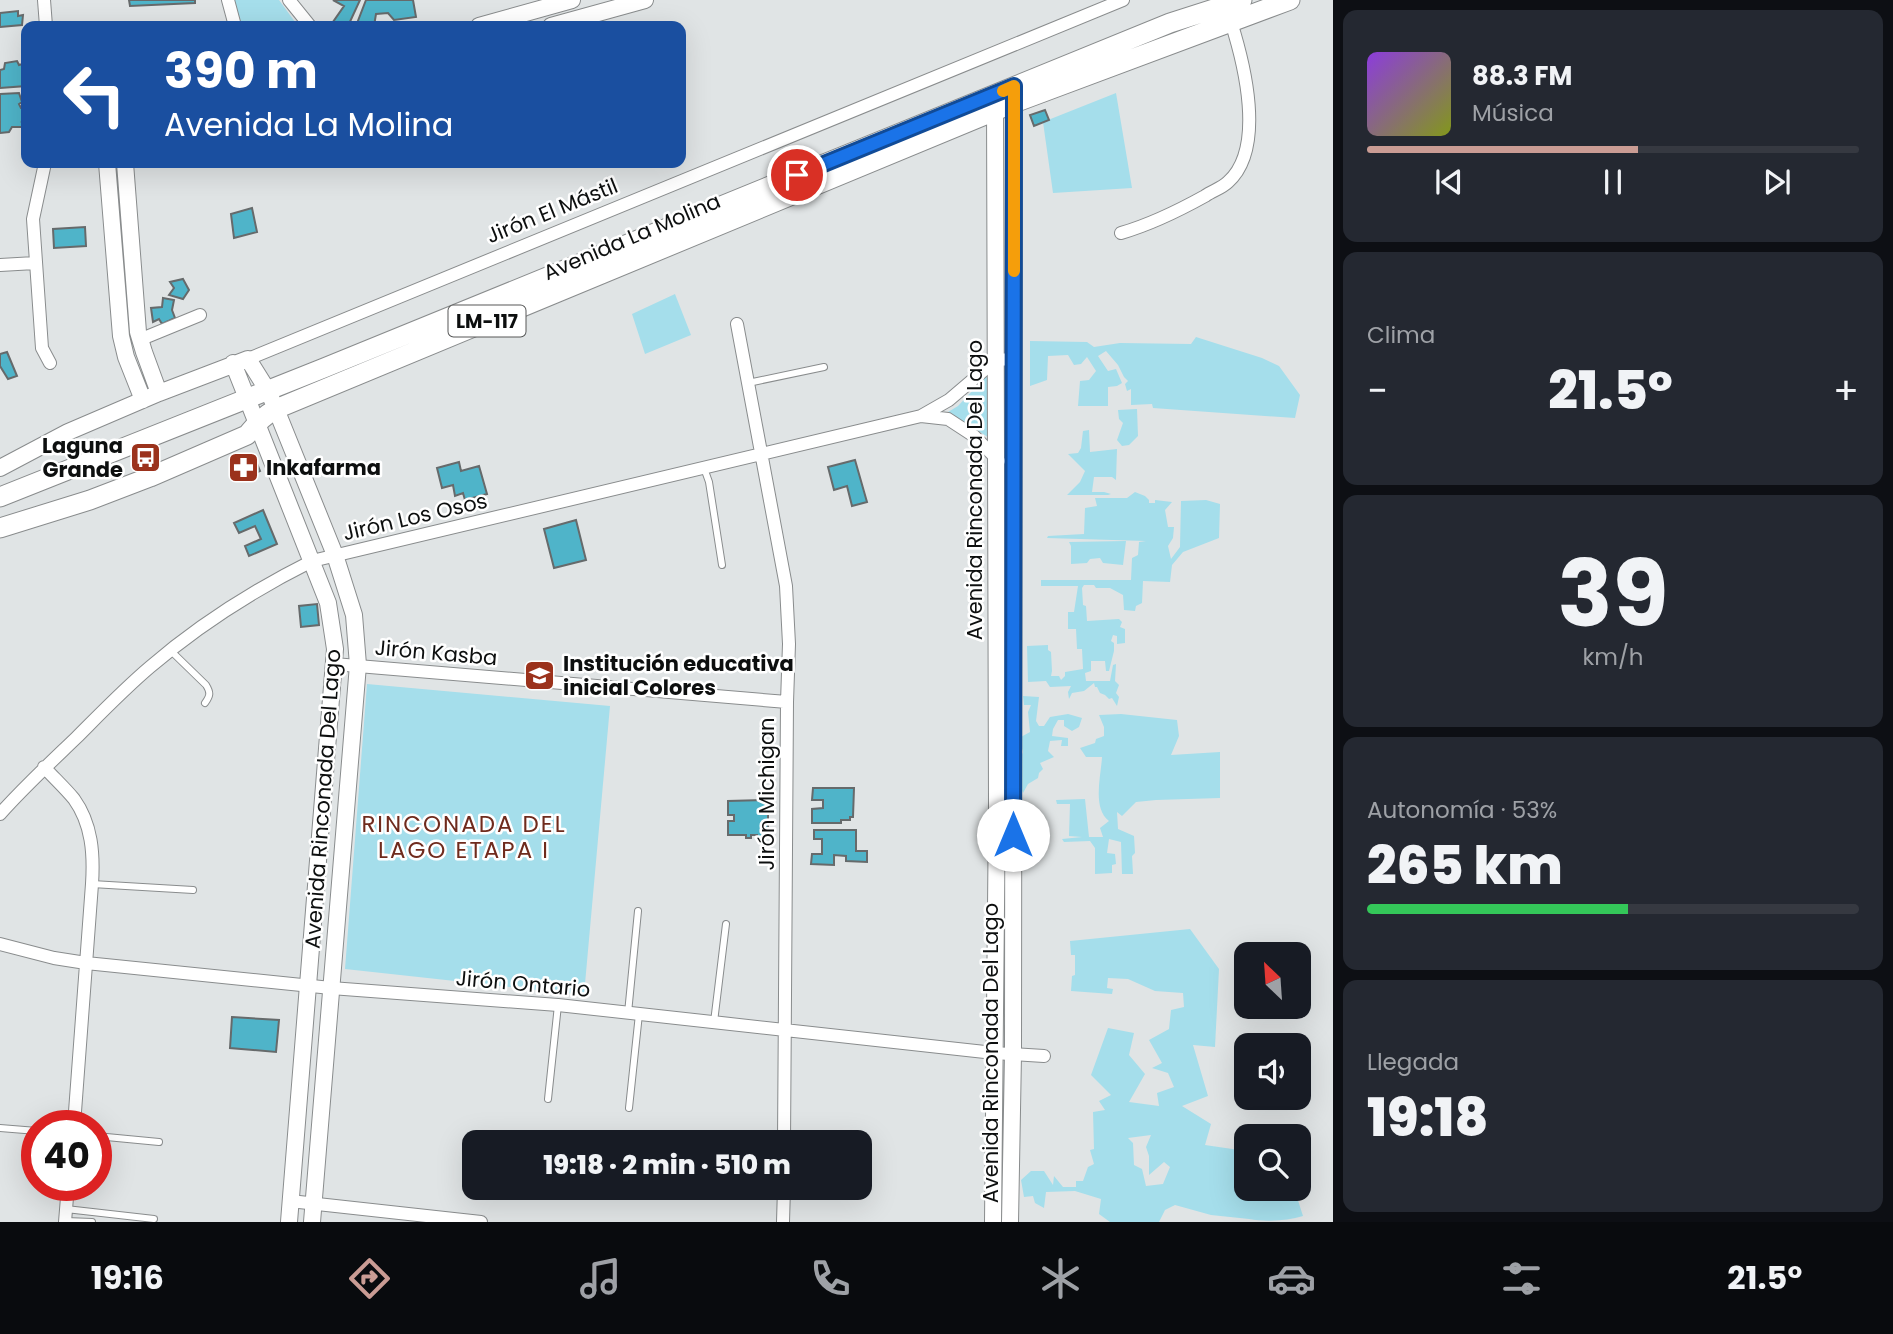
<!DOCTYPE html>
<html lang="es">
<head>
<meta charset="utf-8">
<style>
	:root { --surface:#171b24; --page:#242831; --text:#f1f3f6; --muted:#9ea1a6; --line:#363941; --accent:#ca9c94 }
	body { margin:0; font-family:Poppins,sans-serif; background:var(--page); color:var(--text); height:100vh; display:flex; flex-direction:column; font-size:26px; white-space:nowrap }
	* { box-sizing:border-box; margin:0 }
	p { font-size:23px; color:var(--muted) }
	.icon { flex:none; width:38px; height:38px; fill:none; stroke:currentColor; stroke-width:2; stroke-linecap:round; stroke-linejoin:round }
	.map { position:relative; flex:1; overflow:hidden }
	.panel { display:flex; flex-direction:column; gap:10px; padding:10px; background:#0d0f14; width:560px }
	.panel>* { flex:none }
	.banner { position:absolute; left:21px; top:21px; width:665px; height:147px; border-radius:14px; box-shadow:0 7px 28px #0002; background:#1a4fa0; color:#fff; overflow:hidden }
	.needle { width:46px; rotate:335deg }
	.tools { position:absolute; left:1234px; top:942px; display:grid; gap:14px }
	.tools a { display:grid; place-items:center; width:77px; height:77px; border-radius:14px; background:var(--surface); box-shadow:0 7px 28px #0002; font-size:35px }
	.speed { position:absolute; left:21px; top:1110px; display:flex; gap:14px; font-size:35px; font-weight:700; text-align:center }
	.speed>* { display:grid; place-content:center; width:91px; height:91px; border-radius:50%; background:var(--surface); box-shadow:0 7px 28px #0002; line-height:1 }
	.speed .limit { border:10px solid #d22; background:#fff; color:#111 }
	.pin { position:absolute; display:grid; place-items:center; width:60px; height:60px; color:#fff; margin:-30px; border:4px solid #fff; border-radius:50%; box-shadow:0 2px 7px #0007 }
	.me { position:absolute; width:77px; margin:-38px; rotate:0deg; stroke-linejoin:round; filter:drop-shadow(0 0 5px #0008) }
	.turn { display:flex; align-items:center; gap:24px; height:147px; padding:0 28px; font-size:32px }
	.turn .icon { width:91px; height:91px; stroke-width:2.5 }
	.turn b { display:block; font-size:49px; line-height:60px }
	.big { font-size:52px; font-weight:800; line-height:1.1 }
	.panel .widget { flex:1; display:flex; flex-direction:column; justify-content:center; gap:10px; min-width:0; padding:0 24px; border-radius:14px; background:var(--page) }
	.panel .dial { align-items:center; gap:0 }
	.dial b { font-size:91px; line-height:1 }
	.song { display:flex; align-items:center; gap:21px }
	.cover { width:84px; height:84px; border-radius:10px; background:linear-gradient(135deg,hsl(270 70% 55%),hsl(70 70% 35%)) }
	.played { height:7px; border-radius:4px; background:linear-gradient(90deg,var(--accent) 55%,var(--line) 55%) }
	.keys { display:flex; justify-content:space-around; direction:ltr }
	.heat { display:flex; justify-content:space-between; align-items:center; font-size:38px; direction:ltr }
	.charge { height:10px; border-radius:5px; background:linear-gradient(90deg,#34c759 53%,var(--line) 0) }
	.trip { position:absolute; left:462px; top:1130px; width:410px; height:70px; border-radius:14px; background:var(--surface); box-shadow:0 7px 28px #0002; font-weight:800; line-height:70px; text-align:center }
	.dock { display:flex; height:112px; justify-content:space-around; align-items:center; background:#090b0e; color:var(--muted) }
	.dock .icon { width:49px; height:49px }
	.dock .on { color:var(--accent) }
	.dock b { font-size:32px; color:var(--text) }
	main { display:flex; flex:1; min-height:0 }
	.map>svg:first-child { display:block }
</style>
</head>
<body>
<main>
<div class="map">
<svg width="1333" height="1222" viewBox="0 0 1333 1222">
	<rect width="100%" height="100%" fill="#e0e4e5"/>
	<!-- green -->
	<path fill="#a5deeb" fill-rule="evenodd" d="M234,0H279L298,26H242Z
		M1116,93L1132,188L1053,193L1043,122Z
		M675,294L691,335L645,354L632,314Z
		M1196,337L1262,358L1279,366L1300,395L1295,418L1153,408L1152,404L1131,405V389L1127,391L1125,384L1128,381L1124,377L1118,365L1106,351L1098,356L1108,371L1116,369L1122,383L1117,386L1108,387V406H1078L1080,381L1089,380L1096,371L1087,357L1081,364L1074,365L1068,355L1048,356L1047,380L1030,386V341L1087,342L1094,347L1120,343L1191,344Z
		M991,371V439L948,412L958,406Z
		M1137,409L1138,436L1129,445L1122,446L1117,440L1123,423L1119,419L1118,410Z
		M1089,430L1090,452L1117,449L1116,480L1112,477H1094L1092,492H1104L1111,494L1108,495H1067L1080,482L1085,471L1068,454L1078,453L1081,448L1083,431Z
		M1135,492L1145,496L1149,500V503H1155V500L1172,502L1165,510L1168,527H1174L1173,538L1168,546L1171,559L1180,547L1181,501L1206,500L1220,504L1219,538L1183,552L1172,565L1170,582L1143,581L1142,603L1136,606L1135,611L1124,610L1123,595L1110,588H1096L1094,585H1084L1082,588L1083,605L1086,606L1087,621L1119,619L1122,622L1120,627L1125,629V643L1117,644V636L1113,635L1111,641L1114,643V651L1109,671H1106L1105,661H1091V671L1085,673L1086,681H1110L1113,665L1116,664L1115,681L1119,685L1116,693L1119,697L1117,706L1112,698L1109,699L1105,695L1100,693L1097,687H1095L1094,683L1084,691L1072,693L1069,699L1068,692L1071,686L1050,687L1046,681L1028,682L1027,646L1048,645V650L1051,652L1052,671L1051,676H1059L1061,680L1065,676V672L1083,669L1082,649H1077L1076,629H1068V612H1074L1078,586H1041V580H1131L1132,558L1138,555L1139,542L1146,541L1047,538L1048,536L1084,534L1085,508L1097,506L1095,498H1127Z
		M1126,541L1123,565L1103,563L1100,558L1090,559L1087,563L1071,564V546L1069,542Z
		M367,684L610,706L584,995L345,969Z
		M1023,696L1039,697L1036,721L1039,726H1044L1050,717L1068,714L1082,718L1079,727L1072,731L1064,726V720H1058L1053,729L1052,736L1068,738V746H1061L1062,740L1050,741L1048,751L1054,757L1040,763L1043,769L1039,773L1038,778L1028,784L1023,793C1017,780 1017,765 1023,752L1019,738L1030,732L1028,712L1031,705H1024Z
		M1121,714L1177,720L1179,736L1171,755L1220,752V798L1156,800L1136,802L1122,816L1117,812L1118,829L1134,836L1135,853L1132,856L1133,874H1122L1121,842L1109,839L1107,853L1115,854L1116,864L1112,865V873L1095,874V848L1090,841L1064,842L1062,839L1082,837L1069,836L1070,804H1057L1056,800L1085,799L1089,837H1103L1100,828L1109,821C1092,808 1101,776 1102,757H1086L1080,748L1095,743L1096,739L1104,736V727L1099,715Z
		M1190,929L1219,969L1215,1047L1193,1045L1208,1096L1182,1106L1211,1124L1205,1145L1246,1151V1188H1294L1303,1216C1287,1221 1265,1222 1249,1219L1211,1215L1175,1205L1165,1210L1159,1222H1110L1099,1214L1101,1199L1075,1191L1046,1192L1044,1208L1035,1203L1033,1196L1024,1197L1021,1180L1031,1171H1044L1053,1185L1054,1176L1063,1187H1076V1181H1083L1088,1167L1094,1164L1090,1150L1094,1149L1093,1112L1105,1110L1099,1101L1111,1095L1091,1075L1108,1028L1134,1033L1129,1055L1145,1074L1129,1102L1159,1106L1157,1093L1174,1087L1168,1073L1152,1068L1162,1063L1149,1040L1169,1029L1171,1010L1184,1007L1183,993L1155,991L1128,979L1108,978L1107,988L1113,989L1112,994L1071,991L1072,976L1075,975V955H1071L1070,941ZM1151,1135L1146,1147L1149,1156V1175L1164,1162L1170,1167L1163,1184L1146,1186L1142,1169L1134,1165L1133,1143L1128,1138Z"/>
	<!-- building -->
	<path fill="#4fb4c9" stroke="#666a6b" stroke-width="2" d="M129,0H195V3L130,6Z
		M333,0H360L348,26L333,22L344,6Z
		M366,0H413L416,17L394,20L388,13L376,14L374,26H365L363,24L362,26H356Z
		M18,11V16L23,15L22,25L0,27V13Z
		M17,61L19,65L26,63V86L0,88V70L4,69L5,63Z
		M19,93L22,102L19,104L21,108H26V115L24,116L22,121L26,120V127H12L9,132L0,133V94Z
		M1045,110L1049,120L1034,126L1030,115Z
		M252,208L257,232L234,238L231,214Z
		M85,227L86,246L54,248L53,229Z
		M183,279L189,290L183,299L169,295L174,288L170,282Z
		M163,298L174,300L172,310L175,318L162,324L159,319L153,322L151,308L162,307Z
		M7,352L17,376L8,379L0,366V354Z
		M251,455L254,456L260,471L253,474L245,458Z
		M245,458L253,474L241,479L234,462Z
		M855,460L867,502L852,506L847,486L834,490L828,467Z
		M459,462L461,471L479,466L487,494L465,500L463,493L455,496L453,485L442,488L437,468Z
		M263,510L277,544L249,556L245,546L261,539L255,526L239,533L234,523Z
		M576,520L586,560L554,568L544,529Z
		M317,604L319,625L301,627L299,606Z
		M813,788H854L853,817H850V820H841V823H812V809L823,808V800H812Z
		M768,800V837H757V835H751V838H746V835H728V821H734V815H728V801Z
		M814,830H856V851H867V862L846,861V856L834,855V865L811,864L812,854H822V839H814Z
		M232,1017L279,1020L276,1052L230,1048Z"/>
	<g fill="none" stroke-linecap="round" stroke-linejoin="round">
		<defs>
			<path id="service" d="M748,383L824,367
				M704,468L709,482L722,565
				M170,650L206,685C211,693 210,696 205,703
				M92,884L193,890
				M628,1013L638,911
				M714,1022L726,924
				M548,1099L558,1005
				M629,1108L639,1014
				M0,1128L37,1131
				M96,1136L159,1142
				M66,1209L154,1219
				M66,1221L92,1222"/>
			<path id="minor" d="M44,0L46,26
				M228,0L235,26
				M289,0L310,26
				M45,163L33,219L42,348L50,363
				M1121,233C1152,224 1178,211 1205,196C1212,191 1222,188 1228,182C1266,148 1244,63 1231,22
				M0,265L35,263
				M737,324L786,586L789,644L787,702L784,1143
				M139,340L200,315
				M248,359L1123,0
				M921,416L948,419L974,436L999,461
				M334,664L787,702
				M44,767C54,778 65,788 74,799C92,824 94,854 92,884L74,1125
				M0,814C24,787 50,763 76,738C100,714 124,689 150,667C199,625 254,590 312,561L921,416L949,400L996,360L1013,359
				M0,944L54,958L86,963L331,988L558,1005L994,1053L1044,1056
				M290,1201L481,1222
				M65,1222L68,1185
				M783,1222L784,1188"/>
			<path id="tertiary" d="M479,26L572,0
				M551,26L645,0
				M107,163L121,336L126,357L143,400
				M125,163L138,332L144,352L159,393
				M233,363L328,603L335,649L289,1222
				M0,468L68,432L159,393L248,359L268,391L276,409L335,555L354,615L358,665L312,1222
				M993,1222L997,803L995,100
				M1010,1222L1013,1054L1014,94"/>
			<path id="primary" d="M0,497L324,368L1170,23L1242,0
				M0,528L90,500L150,477L247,435C256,424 264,415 276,409L1014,103L1290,0"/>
		</defs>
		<!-- service casing -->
		<use href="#service" stroke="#898c8d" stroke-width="8"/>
		<!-- minor casing -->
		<use href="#minor" stroke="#898c8d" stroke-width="14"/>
		<!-- tertiary casing -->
		<use href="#tertiary" stroke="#898c8d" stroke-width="18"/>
		<!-- primary casing -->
		<use href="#primary" stroke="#898c8d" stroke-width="21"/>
		<!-- service -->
		<use href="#service" stroke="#fff" stroke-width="6"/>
		<!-- minor -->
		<use href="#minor" stroke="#fff" stroke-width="12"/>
		<!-- tertiary -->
		<use href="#tertiary" stroke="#fff" stroke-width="16"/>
		<!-- primary -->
		<use href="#primary" stroke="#fff" stroke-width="19"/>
	</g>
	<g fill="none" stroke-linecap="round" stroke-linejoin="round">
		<defs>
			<path id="route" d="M797,175L1014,86L1013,835"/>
		</defs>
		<!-- route casing -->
		<use href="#route" stroke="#114b97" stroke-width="18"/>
		<!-- route -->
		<use href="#route" stroke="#1a73e8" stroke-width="12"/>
		<!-- slow -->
		<path stroke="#f59e0b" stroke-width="12" d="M1003,91L1014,86V271"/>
	</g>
	<!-- icons -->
	<defs>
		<symbol id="bus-square" viewBox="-11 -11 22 22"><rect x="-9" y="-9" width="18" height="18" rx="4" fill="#9b321c" stroke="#fff"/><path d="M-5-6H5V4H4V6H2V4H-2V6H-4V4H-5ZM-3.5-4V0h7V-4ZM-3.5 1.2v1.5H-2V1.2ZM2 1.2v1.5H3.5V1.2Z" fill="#fff"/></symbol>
		<symbol id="pharmacy-square" viewBox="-11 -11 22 22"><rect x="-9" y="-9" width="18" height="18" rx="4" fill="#9b321c" stroke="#fff"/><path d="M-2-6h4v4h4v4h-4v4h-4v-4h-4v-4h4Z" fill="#fff"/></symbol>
		<symbol id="school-square" viewBox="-11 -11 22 22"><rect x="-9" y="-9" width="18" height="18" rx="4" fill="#9b321c" stroke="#fff"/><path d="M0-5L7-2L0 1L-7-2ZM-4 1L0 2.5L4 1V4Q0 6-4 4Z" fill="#fff"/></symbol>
	</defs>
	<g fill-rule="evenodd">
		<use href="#bus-square" x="128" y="440" width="35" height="35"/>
		<use href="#pharmacy-square" x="226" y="450" width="35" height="35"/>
		<use href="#school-square" x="522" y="658" width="35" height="35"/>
	</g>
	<g text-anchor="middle" stroke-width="5" stroke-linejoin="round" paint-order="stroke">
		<!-- shield labels -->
		<rect fill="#fff" stroke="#565757" stroke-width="2" x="448.5" y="305.5" width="77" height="31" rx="5"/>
		<g font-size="19" font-weight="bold" fill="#0d0f0f">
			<text x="487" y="328">LM-117</text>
		</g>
		<!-- street labels -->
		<g font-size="21" fill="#0d0f0f" stroke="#fff">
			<text transform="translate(552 211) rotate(-22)" y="7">Jirón El Mástil</text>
			<text transform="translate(632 237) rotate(-23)" y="7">Avenida La Molina</text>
			<text transform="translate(975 490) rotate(-90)" y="7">Avenida Rinconada Del Lago</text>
			<text transform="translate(415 517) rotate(-13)" y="7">Jirón Los Osos</text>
			<text transform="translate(436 653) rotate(5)" y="7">Jirón Kasba</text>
			<text transform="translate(767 794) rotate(-90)" y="7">Jirón Michigan</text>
			<text transform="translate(323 799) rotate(-86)" y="7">Avenida Rinconada Del Lago</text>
			<text transform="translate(523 984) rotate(5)" y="7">Jirón Ontario</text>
			<text transform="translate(991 1053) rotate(-90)" y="7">Avenida Rinconada Del Lago</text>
		</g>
		<!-- poi labels -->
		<g font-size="21" font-weight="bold" fill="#0d0f0f" stroke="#fff" text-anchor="start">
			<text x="123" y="453" text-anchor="end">Laguna<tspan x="123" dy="24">Grande</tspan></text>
			<text x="266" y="475">Inkafarma</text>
			<text x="563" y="671">Institución educativa<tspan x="563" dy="24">inicial Colores</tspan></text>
		</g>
		<!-- neighbourhood labels -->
		<g font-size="23" letter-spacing="2" fill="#6f2b1d" stroke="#fff">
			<text x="464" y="832">RINCONADA DEL<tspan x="464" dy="26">LAGO ETAPA I</tspan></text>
		</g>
	</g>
</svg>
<div class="tools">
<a><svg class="needle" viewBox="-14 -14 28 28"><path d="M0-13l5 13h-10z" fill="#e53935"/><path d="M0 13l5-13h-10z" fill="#9ea1a6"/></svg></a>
<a><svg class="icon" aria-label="sound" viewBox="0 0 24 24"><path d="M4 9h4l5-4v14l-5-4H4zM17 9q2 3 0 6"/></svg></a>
<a><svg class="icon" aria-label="search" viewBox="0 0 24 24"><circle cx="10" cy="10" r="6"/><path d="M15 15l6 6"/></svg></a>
</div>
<div class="speed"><div class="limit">40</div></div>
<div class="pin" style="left:797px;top:175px;background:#d93025"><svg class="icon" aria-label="arrive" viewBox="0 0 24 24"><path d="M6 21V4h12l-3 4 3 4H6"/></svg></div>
<svg class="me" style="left:1013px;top:835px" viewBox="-20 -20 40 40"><circle r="19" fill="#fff"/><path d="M0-13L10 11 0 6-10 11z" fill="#1a73e8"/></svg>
<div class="trip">19:18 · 2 min · 510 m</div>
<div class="banner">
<div class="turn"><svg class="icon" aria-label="left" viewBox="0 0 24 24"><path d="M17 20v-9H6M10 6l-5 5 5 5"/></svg><div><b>390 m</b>Avenida La Molina</div></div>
</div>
</div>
<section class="panel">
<div class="widget">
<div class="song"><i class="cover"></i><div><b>88.3 FM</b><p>Música</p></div></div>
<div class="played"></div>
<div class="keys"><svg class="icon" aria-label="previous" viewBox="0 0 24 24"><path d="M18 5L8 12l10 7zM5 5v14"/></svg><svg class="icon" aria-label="pause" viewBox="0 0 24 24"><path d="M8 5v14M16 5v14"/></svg><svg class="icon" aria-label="next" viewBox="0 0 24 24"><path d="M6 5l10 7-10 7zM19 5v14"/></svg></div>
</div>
<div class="widget"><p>Clima</p>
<div class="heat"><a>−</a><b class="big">21.5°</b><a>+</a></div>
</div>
<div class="widget dial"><b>39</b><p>km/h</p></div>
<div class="widget"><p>Autonomía · 53%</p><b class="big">265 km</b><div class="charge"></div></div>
<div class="widget"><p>Llegada</p><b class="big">19:18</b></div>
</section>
</main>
<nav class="dock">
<b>19:16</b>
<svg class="icon on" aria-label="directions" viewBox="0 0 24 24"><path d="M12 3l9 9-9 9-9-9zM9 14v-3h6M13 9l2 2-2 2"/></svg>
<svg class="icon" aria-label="music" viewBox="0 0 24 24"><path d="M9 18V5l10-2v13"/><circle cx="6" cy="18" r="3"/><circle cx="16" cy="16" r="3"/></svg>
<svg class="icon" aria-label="phone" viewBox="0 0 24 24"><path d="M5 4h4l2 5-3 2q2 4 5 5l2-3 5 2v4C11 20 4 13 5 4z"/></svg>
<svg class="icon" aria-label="climate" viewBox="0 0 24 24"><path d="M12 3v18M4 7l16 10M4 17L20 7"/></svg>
<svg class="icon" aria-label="car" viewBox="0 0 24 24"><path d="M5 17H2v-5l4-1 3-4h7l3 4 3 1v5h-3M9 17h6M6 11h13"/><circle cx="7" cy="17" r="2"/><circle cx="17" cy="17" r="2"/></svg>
<svg class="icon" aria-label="filters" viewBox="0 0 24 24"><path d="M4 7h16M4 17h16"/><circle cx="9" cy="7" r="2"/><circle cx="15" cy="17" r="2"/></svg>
<b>21.5°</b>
</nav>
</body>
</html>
